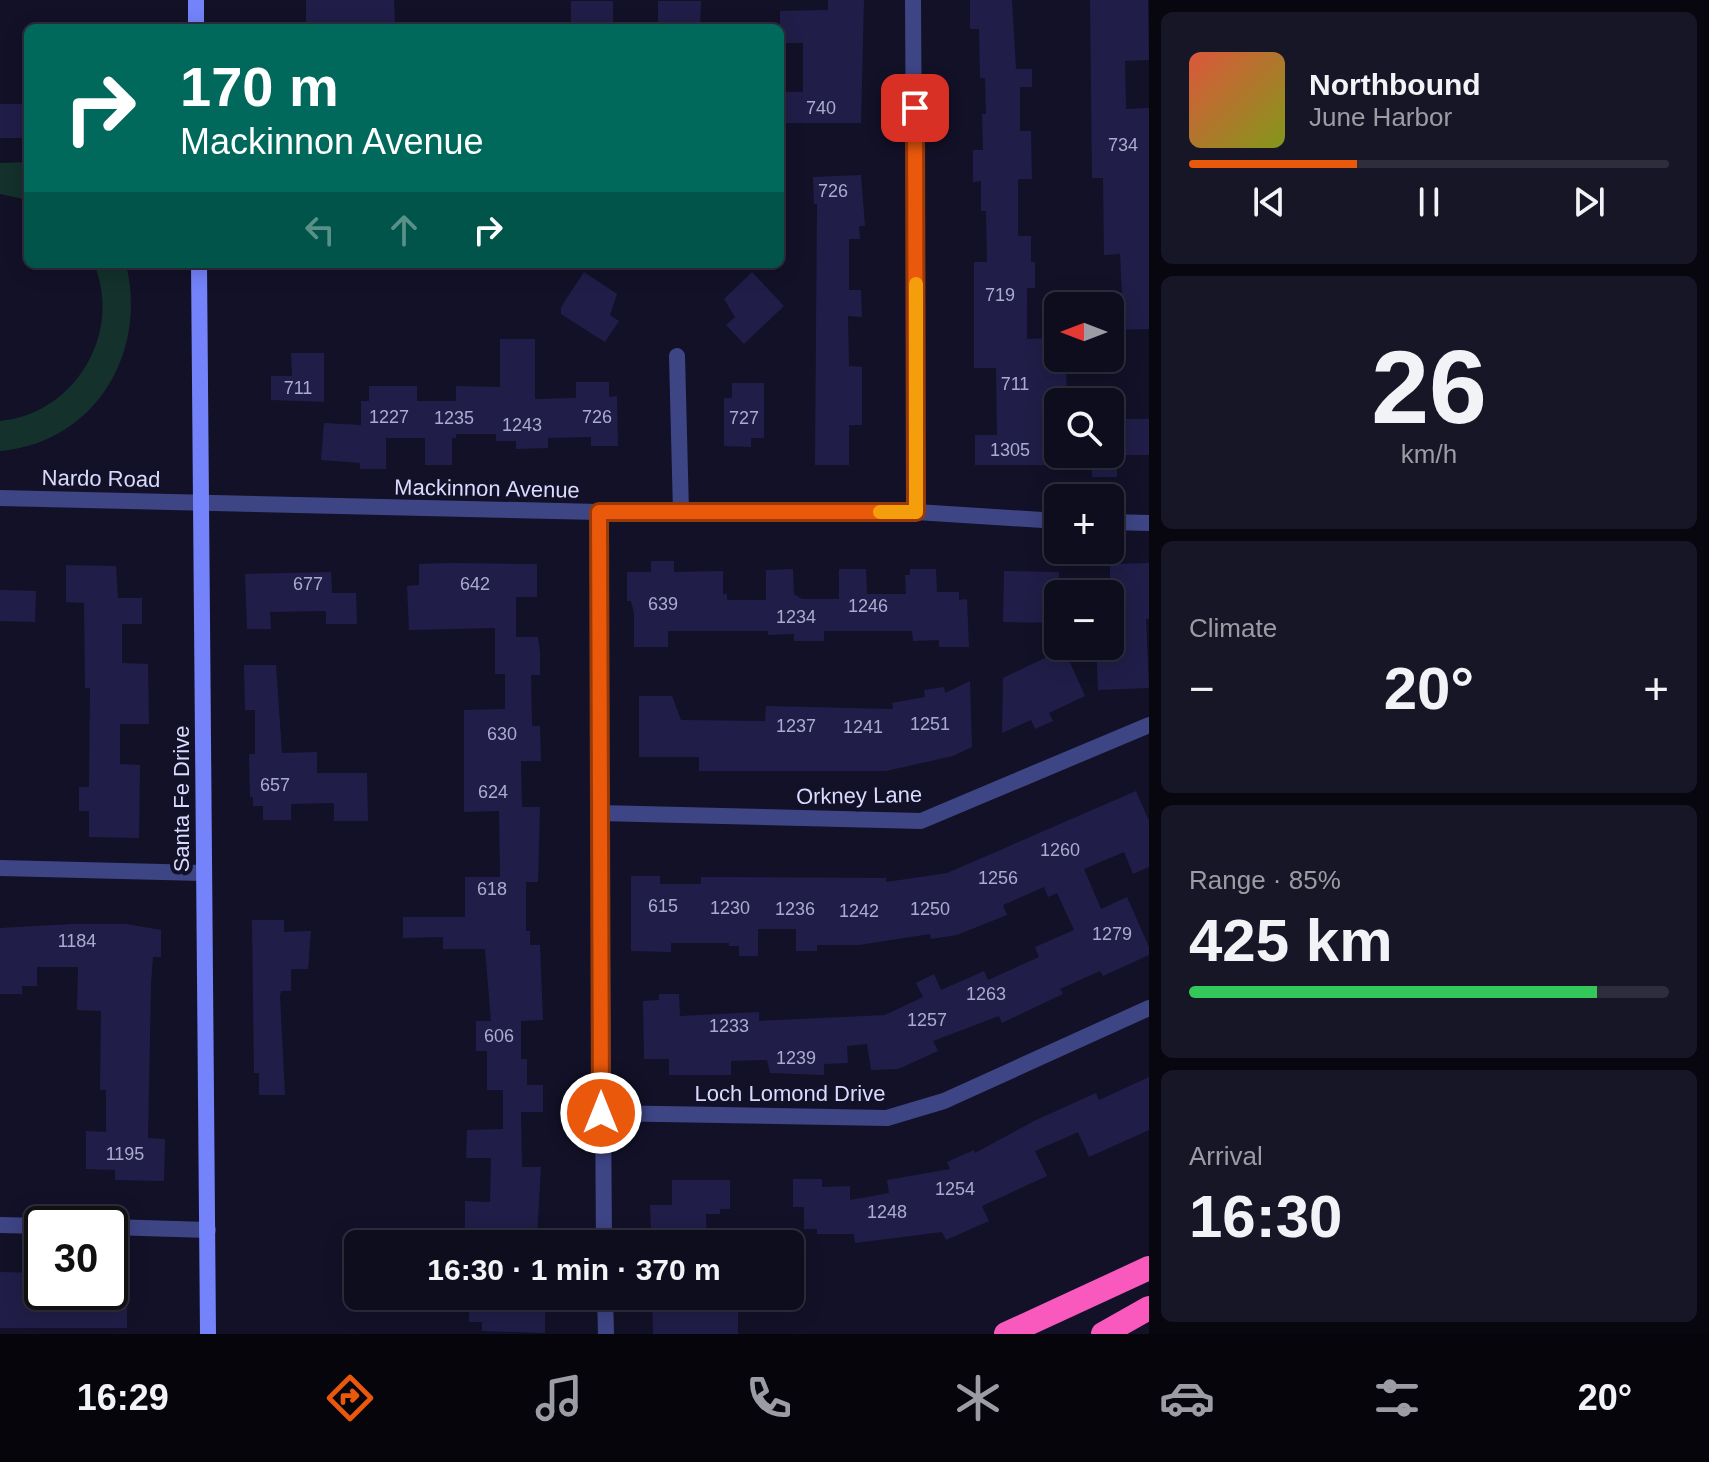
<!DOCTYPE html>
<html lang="en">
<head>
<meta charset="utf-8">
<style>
	:root { --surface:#0e0d1e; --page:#171627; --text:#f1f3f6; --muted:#9b9ca4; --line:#2e2d3c; --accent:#ea580c }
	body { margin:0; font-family:Helvetica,sans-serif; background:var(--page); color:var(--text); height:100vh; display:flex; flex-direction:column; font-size:30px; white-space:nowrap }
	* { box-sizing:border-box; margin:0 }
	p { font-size:26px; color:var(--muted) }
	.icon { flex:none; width:44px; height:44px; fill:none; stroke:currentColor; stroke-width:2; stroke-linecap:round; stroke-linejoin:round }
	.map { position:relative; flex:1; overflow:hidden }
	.sheet { display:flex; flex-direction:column; gap:12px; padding:12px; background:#080710; width:560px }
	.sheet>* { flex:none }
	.guide { position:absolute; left:24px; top:24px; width:760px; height:244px; border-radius:12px; box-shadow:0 4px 20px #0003,0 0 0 2px var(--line); background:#00695c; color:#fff; overflow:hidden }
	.needle { width:52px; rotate:270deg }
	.buttons { position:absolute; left:1044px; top:292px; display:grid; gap:16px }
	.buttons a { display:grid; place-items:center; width:80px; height:80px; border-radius:12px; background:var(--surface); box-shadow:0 4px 20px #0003,0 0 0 2px var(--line); font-size:40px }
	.speed { position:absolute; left:24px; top:1206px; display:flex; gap:16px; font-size:40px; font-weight:700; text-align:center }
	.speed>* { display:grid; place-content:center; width:104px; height:104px; border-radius:50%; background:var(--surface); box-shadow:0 4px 20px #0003,0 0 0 2px var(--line); line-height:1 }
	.speed .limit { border:4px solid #111; border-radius:12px; background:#fff; color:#111 }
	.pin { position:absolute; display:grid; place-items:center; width:68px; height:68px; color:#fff; margin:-34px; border-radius:16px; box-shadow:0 4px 12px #0006 }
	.me { position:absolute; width:88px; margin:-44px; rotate:0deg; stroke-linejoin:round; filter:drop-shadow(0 0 6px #0008) }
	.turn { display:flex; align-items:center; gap:28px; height:168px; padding:0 24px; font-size:36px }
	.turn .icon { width:104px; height:104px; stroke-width:2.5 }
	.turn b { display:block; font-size:56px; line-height:68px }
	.lanes { display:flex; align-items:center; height:76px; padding:0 24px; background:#0003; justify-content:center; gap:40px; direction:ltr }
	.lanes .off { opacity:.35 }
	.big { font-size:60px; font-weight:700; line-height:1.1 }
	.sheet .tile { flex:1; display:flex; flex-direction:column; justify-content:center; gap:12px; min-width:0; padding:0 28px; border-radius:12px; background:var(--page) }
	.sheet .dial { align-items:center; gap:0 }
	.dial b { font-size:104px; line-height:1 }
	.song { display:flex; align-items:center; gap:24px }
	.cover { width:96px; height:96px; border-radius:12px; background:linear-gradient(135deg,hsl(10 70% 55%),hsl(70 70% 35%)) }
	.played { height:8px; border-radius:4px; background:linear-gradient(90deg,var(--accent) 35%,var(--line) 35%) }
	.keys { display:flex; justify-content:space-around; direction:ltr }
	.heat { display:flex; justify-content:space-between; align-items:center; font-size:44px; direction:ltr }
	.charge { height:12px; border-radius:6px; background:linear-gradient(90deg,#34c759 85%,var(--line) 0) }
	.trip { position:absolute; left:344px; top:1230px; width:460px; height:80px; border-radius:12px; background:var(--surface); box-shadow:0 4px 20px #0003,0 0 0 2px var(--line); font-weight:700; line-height:80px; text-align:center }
	.dock { display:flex; height:128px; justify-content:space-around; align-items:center; background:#06050c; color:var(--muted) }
	.dock .icon { width:56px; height:56px }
	.dock .on { color:var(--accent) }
	.dock b { font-size:36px; color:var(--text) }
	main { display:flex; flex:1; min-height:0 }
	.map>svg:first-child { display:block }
</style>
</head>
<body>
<main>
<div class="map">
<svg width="1149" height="1334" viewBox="0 0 1149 1334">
	<rect width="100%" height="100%" fill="#121128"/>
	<!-- green -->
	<path fill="#14312c" d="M28,162V200L0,194V163Z
		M94,264H126C148,353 95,443 0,451V421C75,414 123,333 94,264Z"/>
	<!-- building -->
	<path fill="#201e48" d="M306,0H394L395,28H306Z
		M828,0H864L861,123H780V92H803V43H780V11L828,10Z
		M970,0H1012L1016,69H1032V87H1020V131H1031L1032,179H1018V236H1031V262H1035V288H1027V339L1052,338V367H1066L1067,402H1058V415L1045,416V465H975V435H997L996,368H974V262H987L986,211H981V181L973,182V150H983L982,114H986L985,78H980L979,29H970Z
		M1090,0H1148L1149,60L1125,61L1126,109L1149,108V329L1110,330V294L1122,293L1120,254L1104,255L1103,178H1092Z
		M571,1H613V28H571Z
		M658,1H701L700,28H658Z
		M0,104H28V138H0Z
		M861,175L865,226H859L860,239H849V290H861L862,317L848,316L849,366L862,367V425H849V465H815L817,204H814L813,177Z
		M584,272L617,294L610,315L619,321L605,342L561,314V307Z
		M752,272L784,306L744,344L726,325L735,317L724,299Z
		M500,339H535V399L576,398V382H609V397L617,396L618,446H591V437L548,438V448L516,449V441H496V434H456V438H452V465H425V438H386V469H360V463L321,460L324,423L361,425V401H369V386H417V401H456V386L500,387Z
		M291,353H324V402L271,400V376H292Z
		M732,383H764V438H751V447L724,446V398H732Z
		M1110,419H1149V455H1117V477H1092V454H1110Z
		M651,561H674V572L723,571V594H727V600H766V570L793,569L794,594L802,599H839V569H866L867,594H906L905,575H910V569H936L937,592H959V600L967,599L969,647H939V640L913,641L912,631H824V641H794V634L768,635V631H668V647H634V613L631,601H627V572H651Z
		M452,563L537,564V597H516V637H538L540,652V675H531L532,726H540L541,761H521L522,807H540L538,882H526V931H530V945H540L543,1020L521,1021V1059H527V1085H543V1112H521L522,1167H541L537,1236H465V1201L490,1202L491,1158H466L467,1130L503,1129V1090H487V1051H476V1021H491L485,949H443V937L403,938V917H465V877H500L499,811L464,812V710L505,709V674H495V628L409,630L407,586L419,585V564Z
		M1149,563V619H1146L1149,688L1098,690L1096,646H1110V628L1120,624L1110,623V564Z
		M66,565L116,566L118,598H142V624H122V663L148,664L149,724H120V764L140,765L139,838L89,837V811H79V787H89L90,688H85L84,603L66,602Z
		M1004,571L1059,572L1058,623L1003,622Z
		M331,572L332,593H356L357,624H326V611L270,612L271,629H247L245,574Z
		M0,590L36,591L35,622L0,621Z
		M1064,649L1085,696L1049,713L1053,721L1035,729L1031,720L1002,733L1003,678Z
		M244,665H276L282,753L317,752V773H367L368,821H334V803L291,804V820H263V806H253V797H250L249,754H255V710H245Z
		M970,681L972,747L953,756L886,771H699V757H639V696H672L681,720L765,721L766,706L893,709L892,703L925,697L924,690L944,687L945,693Z
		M1136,791L1149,821V867L1133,874L1124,852L1084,869L1101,909L1127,897L1149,947V955L1103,976L1100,971L1060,989L1063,994L1002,1023L999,1016L933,1041L938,1051L898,1069L871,1070L867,1044L847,1046L848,1063L824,1064V1075L770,1073L767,1060L731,1061V1075H669V1059H644L643,1001L659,1000V994H679L680,1016L759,1012V1021L885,1015L923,997L916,983L934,974L941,990L984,971L988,980L1039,957L1035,947L1074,930L1057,893L1048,897L1044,887L1003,905L1007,915L957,935L931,939L930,934L859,945H817V951H796V929H758V956H739V946H729V943H671V952L631,951V876H660V884H701V877L886,878V882L947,873Z
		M252,920H284V932L311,931L308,969H291V991H281L280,996L285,1095H259V1073H254Z
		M73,924H126L161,930V957H153L151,984L148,1138L165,1139L164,1181L115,1180V1170L86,1169V1131L106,1132V1090H100L101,1011L77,1010L78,967H37V986H22V994H0V928Z
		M1149,1077V1130L1089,1157L1078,1132L1035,1151L1047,1176L982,1206L989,1221L946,1240L942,1232L855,1243L854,1234H817V1229H804V1207H793V1179H822V1187L850,1186V1200L889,1193L887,1180L950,1169L947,1162L974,1150L975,1153L1034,1121L1096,1093L1099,1100Z
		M672,1180H730V1209H720V1214H706L707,1244H679V1231H651L650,1205H672Z
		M0,1272L42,1273V1292H127V1328H0Z
		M469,1296H516L517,1306H545V1333L482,1331V1322H469Z
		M652,1296H709V1310H738V1334H653Z"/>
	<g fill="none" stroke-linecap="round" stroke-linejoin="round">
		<!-- minor -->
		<path stroke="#3e4585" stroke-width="16" d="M913,0L916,512
			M677,356L681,512
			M599,512L604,1244
			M599,813L921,821L1149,725
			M0,868L203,873
			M601,1113L887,1118L944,1101L1149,1008
			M0,1225L42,1226
			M110,1227L208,1230
			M605,1296L606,1334"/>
		<!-- tertiary -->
		<path stroke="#3e4585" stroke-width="16" d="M0,498L599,512H916L1058,521
			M1110,522L1149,523"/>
		<!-- secondary -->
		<path stroke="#7483fa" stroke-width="16" d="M196,0V28
			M199,264L208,1334"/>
		<!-- motorway -->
		<path stroke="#f959bc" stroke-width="24" d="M1006,1334L1149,1268
			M1103,1334L1149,1308"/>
	</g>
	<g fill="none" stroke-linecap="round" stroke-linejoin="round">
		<defs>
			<path id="route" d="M601,1113L599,512H916L915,108"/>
		</defs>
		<!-- route casing -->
		<use href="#route" stroke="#983908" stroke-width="20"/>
		<!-- route -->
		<use href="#route" stroke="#ea580c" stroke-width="14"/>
		<!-- slow -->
		<path stroke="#f59e0b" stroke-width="14" d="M880,512H916V284"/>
	</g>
	<g text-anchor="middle" stroke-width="8" stroke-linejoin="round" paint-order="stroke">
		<!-- number labels -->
		<g font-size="18" fill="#ababd0">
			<text x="821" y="114">740</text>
			<text x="1123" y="151">734</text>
			<text x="833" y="197">726</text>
			<text x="1000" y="301">719</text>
			<text x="1015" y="390">711</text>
			<text x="298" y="394">711</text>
			<text x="389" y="423">1227</text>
			<text x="597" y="423">726</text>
			<text x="454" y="424">1235</text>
			<text x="744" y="424">727</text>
			<text x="522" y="431">1243</text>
			<text x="1010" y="456">1305</text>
			<text x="308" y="590">677</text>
			<text x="475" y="590">642</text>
			<text x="663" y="610">639</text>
			<text x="868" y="612">1246</text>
			<text x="796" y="623">1234</text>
			<text x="930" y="730">1251</text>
			<text x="796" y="732">1237</text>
			<text x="863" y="733">1241</text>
			<text x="502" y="740">630</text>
			<text x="275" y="791">657</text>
			<text x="493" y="798">624</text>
			<text x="1060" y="856">1260</text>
			<text x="998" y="884">1256</text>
			<text x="492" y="895">618</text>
			<text x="663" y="912">615</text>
			<text x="730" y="914">1230</text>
			<text x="795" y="915">1236</text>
			<text x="930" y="915">1250</text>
			<text x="859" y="917">1242</text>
			<text x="1112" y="940">1279</text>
			<text x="77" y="947">1184</text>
			<text x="986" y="1000">1263</text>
			<text x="927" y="1026">1257</text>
			<text x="729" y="1032">1233</text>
			<text x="499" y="1042">606</text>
			<text x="796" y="1064">1239</text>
			<text x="125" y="1160">1195</text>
			<text x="955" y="1195">1254</text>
			<text x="887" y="1218">1248</text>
		</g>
		<!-- street labels -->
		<g font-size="22" fill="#d9dafe" stroke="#121128">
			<text transform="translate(101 478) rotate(1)" y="8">Nardo Road</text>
			<text transform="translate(487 488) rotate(1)" y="8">Mackinnon Avenue</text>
			<text transform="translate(859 795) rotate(-1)" y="8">Orkney Lane</text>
			<text transform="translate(181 799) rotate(-90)" y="8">Santa Fe Drive</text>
			<text x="790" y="1101">Loch Lomond Drive</text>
		</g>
	</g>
</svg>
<div class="buttons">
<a><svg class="needle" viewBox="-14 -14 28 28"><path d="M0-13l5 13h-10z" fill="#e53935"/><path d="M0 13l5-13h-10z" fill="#9b9ca4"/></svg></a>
<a><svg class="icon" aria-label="search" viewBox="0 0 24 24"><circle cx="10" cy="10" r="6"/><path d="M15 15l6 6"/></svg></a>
<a>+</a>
<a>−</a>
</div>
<div class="speed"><div class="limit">30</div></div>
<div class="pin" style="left:915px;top:108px;background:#d93025"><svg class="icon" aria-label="arrive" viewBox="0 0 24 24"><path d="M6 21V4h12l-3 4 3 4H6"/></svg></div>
<svg class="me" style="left:601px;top:1113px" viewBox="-20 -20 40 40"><circle r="17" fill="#ea580c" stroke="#fff" stroke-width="3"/><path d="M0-11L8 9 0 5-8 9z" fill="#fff"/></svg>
<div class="trip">16:30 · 1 min · 370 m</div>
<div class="guide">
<div class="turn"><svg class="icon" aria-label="right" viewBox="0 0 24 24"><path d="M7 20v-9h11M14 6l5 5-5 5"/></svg><div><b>170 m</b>Mackinnon Avenue</div></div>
<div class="lanes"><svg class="icon off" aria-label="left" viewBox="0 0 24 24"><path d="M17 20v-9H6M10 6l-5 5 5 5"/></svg><svg class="icon off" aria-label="ahead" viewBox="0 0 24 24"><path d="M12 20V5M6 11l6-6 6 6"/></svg><svg class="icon" aria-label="right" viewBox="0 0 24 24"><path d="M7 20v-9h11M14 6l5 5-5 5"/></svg></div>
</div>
</div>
<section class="sheet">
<div class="tile">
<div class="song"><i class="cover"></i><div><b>Northbound</b><p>June Harbor</p></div></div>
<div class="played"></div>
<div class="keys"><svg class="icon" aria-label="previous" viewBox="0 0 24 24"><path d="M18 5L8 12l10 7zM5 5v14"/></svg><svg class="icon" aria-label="pause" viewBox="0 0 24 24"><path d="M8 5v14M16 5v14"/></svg><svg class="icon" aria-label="next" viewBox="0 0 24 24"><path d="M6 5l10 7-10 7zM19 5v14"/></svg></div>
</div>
<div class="tile dial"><b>26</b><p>km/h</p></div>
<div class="tile"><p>Climate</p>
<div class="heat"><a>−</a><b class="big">20°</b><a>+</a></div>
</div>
<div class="tile"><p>Range · 85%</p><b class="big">425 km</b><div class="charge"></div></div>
<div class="tile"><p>Arrival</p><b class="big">16:30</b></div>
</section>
</main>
<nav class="dock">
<b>16:29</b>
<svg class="icon on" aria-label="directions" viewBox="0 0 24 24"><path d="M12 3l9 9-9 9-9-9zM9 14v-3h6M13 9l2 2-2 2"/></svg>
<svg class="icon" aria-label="music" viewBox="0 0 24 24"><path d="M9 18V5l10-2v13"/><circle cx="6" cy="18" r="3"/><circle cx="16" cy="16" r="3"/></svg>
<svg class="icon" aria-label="phone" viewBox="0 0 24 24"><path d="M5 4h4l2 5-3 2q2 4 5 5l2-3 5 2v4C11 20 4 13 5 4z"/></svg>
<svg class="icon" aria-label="climate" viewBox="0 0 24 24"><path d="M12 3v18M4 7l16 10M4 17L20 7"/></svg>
<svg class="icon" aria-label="car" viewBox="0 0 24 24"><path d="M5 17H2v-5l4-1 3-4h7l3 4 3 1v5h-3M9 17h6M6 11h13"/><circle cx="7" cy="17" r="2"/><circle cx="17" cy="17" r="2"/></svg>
<svg class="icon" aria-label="filters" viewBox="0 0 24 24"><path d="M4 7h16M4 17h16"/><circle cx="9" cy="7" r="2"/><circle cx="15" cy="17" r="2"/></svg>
<b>20°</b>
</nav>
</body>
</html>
